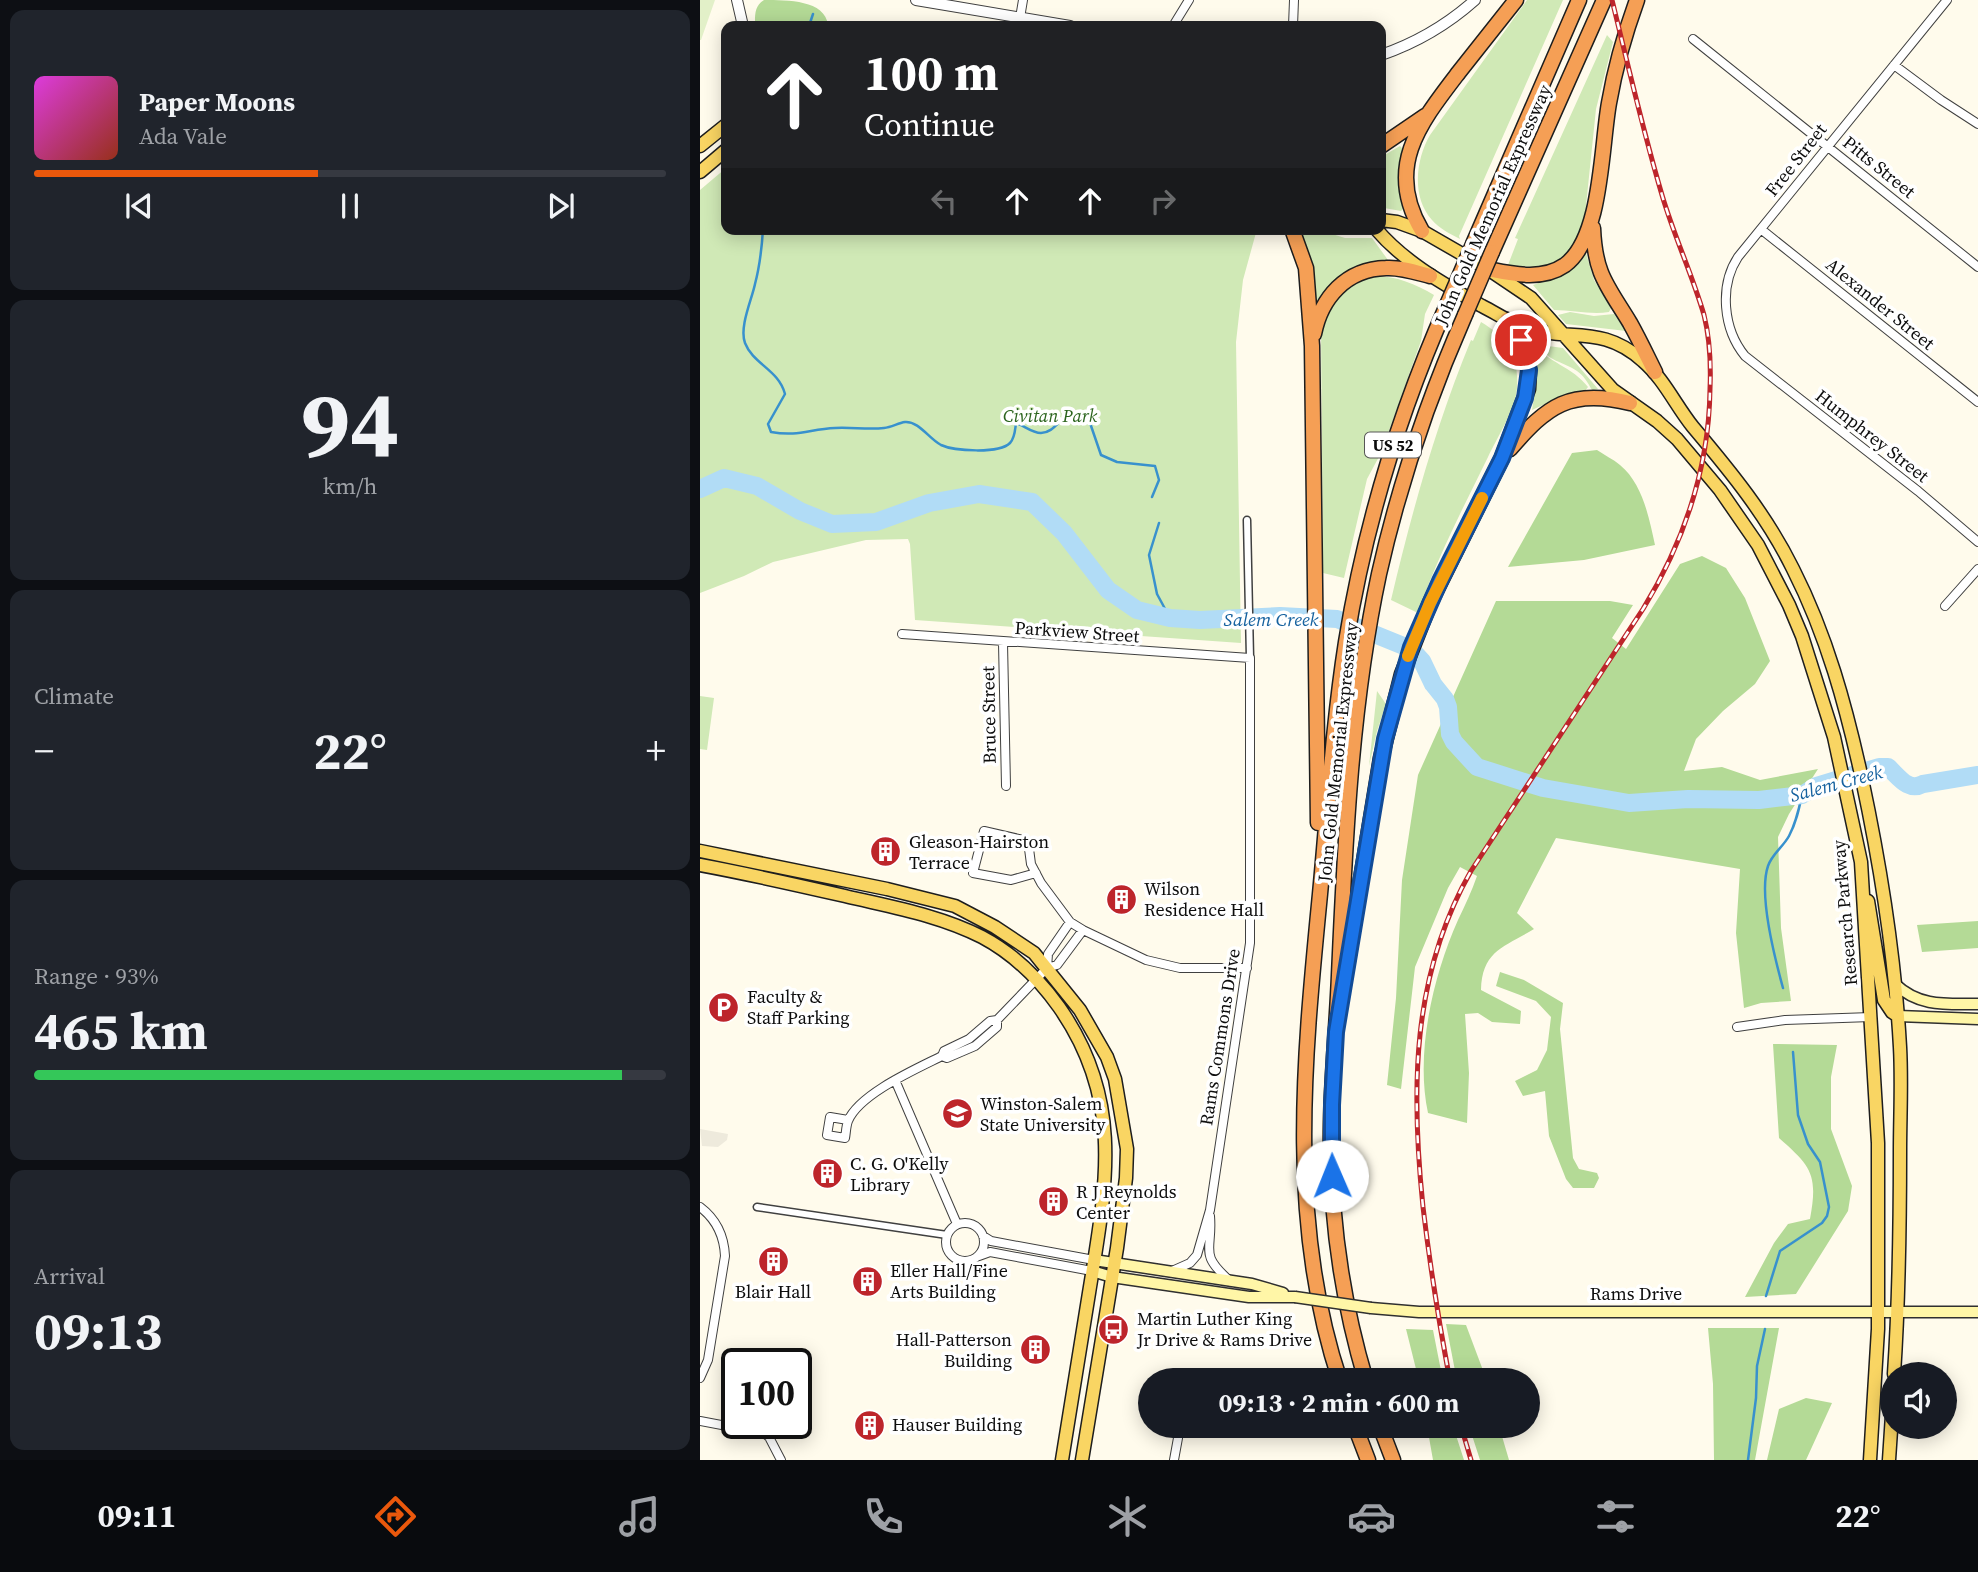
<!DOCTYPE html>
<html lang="en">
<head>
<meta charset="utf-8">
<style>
	:root { --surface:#171b24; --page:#20242c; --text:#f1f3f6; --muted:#9ea1a6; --line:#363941; --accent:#ea580c }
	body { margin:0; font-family:"Source Serif 4",serif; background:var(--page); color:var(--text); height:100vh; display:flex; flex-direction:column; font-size:26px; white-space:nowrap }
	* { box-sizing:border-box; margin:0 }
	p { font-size:23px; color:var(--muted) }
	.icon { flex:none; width:38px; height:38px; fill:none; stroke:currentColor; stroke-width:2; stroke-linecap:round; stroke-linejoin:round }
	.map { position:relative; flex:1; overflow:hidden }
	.side { display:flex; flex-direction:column; gap:10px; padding:10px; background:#0d0f14; width:700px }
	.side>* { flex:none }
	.top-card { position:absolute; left:21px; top:21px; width:665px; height:214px; border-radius:14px; box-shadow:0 4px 18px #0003; background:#202124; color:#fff; overflow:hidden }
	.buttons { position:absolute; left:1180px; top:1362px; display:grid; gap:14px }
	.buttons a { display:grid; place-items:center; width:77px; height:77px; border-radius:50%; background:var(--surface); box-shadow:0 4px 18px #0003; font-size:35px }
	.speed { position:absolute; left:21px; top:1348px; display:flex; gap:14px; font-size:35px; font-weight:700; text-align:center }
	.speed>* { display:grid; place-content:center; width:91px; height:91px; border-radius:50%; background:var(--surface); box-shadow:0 4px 18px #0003; line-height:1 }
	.speed .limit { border:4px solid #111; border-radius:10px; background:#fff; color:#111 }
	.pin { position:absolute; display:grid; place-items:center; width:60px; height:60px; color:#fff; margin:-30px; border:4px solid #fff; border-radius:50%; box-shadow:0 2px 7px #0007 }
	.me { position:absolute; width:77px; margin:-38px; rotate:359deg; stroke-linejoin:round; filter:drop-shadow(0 0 5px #0008) }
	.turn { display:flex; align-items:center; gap:24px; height:147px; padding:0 28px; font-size:32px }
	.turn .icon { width:91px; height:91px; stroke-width:2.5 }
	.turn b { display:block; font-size:49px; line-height:60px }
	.lanes { display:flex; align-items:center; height:66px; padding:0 28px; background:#0003; justify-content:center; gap:35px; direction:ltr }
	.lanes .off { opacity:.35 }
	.big { font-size:52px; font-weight:700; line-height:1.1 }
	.side .widget { flex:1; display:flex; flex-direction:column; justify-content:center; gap:10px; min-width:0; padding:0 24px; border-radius:14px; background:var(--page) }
	.side .dial { align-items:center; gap:0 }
	.dial b { font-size:91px; line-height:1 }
	.song { display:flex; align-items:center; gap:21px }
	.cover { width:84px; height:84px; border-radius:10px; background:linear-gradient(135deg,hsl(300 70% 55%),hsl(10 70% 35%)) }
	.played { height:7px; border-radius:4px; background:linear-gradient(90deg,var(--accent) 45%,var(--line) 45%) }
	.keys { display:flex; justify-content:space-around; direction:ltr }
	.heat { display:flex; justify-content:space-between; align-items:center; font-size:38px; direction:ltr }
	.charge { height:10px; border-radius:5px; background:linear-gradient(90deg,#34c759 93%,var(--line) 0) }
	.trip { position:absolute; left:438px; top:1368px; width:402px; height:70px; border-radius:35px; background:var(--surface); box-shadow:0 4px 18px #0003; font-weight:700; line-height:70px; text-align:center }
	.tab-bar { display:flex; height:112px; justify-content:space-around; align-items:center; background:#090b0e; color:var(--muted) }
	.tab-bar .icon { width:49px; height:49px }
	.tab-bar .active { color:var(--accent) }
	.tab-bar b { font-size:32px; color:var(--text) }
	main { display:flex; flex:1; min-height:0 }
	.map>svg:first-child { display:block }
</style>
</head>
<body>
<main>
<section class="side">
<div class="widget">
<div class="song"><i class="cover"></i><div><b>Paper Moons</b><p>Ada Vale</p></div></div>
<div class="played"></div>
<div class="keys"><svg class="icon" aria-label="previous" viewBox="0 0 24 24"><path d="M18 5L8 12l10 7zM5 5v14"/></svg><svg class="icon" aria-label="pause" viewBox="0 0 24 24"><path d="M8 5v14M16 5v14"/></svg><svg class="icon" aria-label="next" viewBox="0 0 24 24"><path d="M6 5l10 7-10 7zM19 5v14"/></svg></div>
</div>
<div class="widget dial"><b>94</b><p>km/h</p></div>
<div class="widget"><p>Climate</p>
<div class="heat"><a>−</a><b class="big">22°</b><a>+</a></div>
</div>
<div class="widget"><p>Range · 93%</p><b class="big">465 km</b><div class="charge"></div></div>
<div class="widget"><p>Arrival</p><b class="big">09:13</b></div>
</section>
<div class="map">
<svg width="1278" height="1460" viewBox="0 0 1278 1460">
	<rect width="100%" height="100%" fill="#fffbec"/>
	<!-- green -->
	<path fill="#d0e9b6" d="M827,0H863L759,236L760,239C750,234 739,228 732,220C711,197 716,159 730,135Z
		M907,35L913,42L896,109L884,225L867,257L846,268L808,265L818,239L815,238Z
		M700,146L703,149C697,169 697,189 703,209L701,211L684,208L681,198V157Z
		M26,168V229H557L543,280L536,342L541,643L215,620L210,544L208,539L166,540L73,562L44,576L0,593V190Z
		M597,229H616L645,238H672L688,260L616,308Z
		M886,253L894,280L911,308L909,312C891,315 873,310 854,310L833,285L862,275L876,265Z
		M675,276C696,276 716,284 734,295L725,314L721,341L681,453L667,479L644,578L623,573L621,330C625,301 649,282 675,276Z
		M870,312L894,316L914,314L926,331L866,324L858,315Z
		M781,322C808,338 819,356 817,388C816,408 797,438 788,457C763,508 736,560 718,613L691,600C712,511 736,425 771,340L773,341Z
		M832,343C847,362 873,367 888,387L885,391L867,394L832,410L837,378Z
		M841,345L863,348L898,389L892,390C888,383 884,376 877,371C865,362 845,361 841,345Z
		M677,691L686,704L677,731L669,766Z
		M0,696L14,698L7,750L0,749Z"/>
	<!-- forest -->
	<path fill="#b4da96" d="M64,0C88,0 125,0 128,25L55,26C55,16 54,6 64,0Z
		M897,450C904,455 913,459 920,465C943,484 949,518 955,545L884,560L808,567L872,453Z
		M1002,556L1026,568L1045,598L1070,661L1055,684L1023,711L996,739L984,771L1022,767L1060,780L1118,769L1089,814L1078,837L1081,928L1091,1001L1061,1003L1044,1008L1036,933L1040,869L856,838L817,913L834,929C805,947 782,950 781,990L821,1011L820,1024L792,1022L778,1013L765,1014L769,1073L767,1123L728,1113C715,1053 733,976 758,920C765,905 772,891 777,876L760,867L748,888L715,967L701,1089L687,1085L696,998L702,880L718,775L796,601H910L933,605L912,638L926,649L980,564Z
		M1278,921V948L1222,952L1217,925Z
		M800,972L824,980L863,1003L860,1029L873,1158L879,1169L897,1173L899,1178L894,1188H873L866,1179L849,1136L845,1091L823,1096L815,1081L837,1070L847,1050L851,1017L836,1001L796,986Z
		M1073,1044L1137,1045L1131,1077V1129L1152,1186L1148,1211L1096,1294L1045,1297L1074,1243L1088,1224L1110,1219C1118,1175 1112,1167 1079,1138Z
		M746,1324L766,1325L787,1381H757Z
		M1008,1328H1079L1055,1460H1014L1013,1384Z
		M706,1329L733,1330L743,1381H719Z
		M1106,1398L1132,1403L1106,1460H1067L1079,1409Z
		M727,1426H753L764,1460H733Z
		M769,1426H799L809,1460H780Z"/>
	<!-- pitch -->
	<path fill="#e2f0c8" d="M0,0H15L1,40H0Z"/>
	<!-- plaza -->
	<path fill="#eeeadc" d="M0,1129L28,1134L27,1140L18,1147L2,1146Z"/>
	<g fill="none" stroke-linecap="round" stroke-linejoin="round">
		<!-- stream -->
		<path stroke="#3891cd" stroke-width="2.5" d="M109,26L113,14
			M63,229C62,245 59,269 55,284C52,299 39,327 45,343C53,364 79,370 85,394L68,424L71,432C98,437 110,429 135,428C152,427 168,430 184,428C192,427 198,423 205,422C219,421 229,439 241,445C254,451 299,454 310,443C315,438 315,430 316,423C323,425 332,433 341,433C360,433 363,401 389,420L401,455L417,462L455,466L459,480L452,497
			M459,523L449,555L457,594L470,618
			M1083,988C1075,959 1058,895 1068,866C1072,854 1083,847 1089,836C1096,823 1099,809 1102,795
			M1066,1296L1080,1251L1122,1223L1127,1216L1129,1207L1120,1162L1108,1144L1098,1115L1093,1052
			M1048,1460L1056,1398L1057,1366L1065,1329"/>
		<!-- river -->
		<path stroke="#b1dcf6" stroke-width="18" d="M0,489L24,478L57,486L100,511L132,524L176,522L229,503L279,494L332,502L364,533L408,590L437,610L470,618L500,620L580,616L637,619L711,649L722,661L733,684L745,699L748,707L750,734L754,742L777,767L843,788L929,803L988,799L1059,800L1102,795L1116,786L1179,767H1188C1199,777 1208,792 1223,784L1278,775"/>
		<defs>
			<path id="pedestrian" d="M547,520L550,658
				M57,1207L247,1235"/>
			<path id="minor" d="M1247,0L1038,257C1019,286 1023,329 1045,356L1218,491L1278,542
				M320,18L323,0
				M473,26L489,0
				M593,26L594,0
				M993,39L1278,267
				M1194,65L1241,100L1278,124
				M1062,230L1278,402
				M1245,606L1278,569
				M202,634L550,658V943L510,1210L497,1255L490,1263L472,1271
				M303,643L306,786
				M336,873L311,880L273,873L284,831L328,841L331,864L341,883L370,922L383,930L446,960L480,968H547
				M347,968L348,954L370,922
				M1037,1027L1085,1020L1171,1017
				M242,1056L247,1058L275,1046L297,1027V1020
				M195,1080L257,1224
				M148,1120L130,1117L127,1135L145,1138C146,1133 146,1126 148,1121C159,1094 216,1069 242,1056L244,1051L269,1039L290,1021L297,1020L347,968L357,965L383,930
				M0,1207C16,1219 24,1235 25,1256L8,1360L0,1378
				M510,1216C513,1251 498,1253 530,1281
				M246 1242a19 19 0 1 1 38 0a19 19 0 1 1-38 0Z
				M283,1236L291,1241L394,1260
				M279,1256L290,1252L392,1271
				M0,1421L64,1433L69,1437L81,1460
				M474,1460L478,1438"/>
			<path id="tertiary" d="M37,0L43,26
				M216,0L370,26
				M681,55C716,43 747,25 775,0"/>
			<path id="secondary" d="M1195,984C1219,1007 1246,1004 1278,1004
				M1198,1016L1278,1019
				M394,1260L552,1284L583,1293
				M392,1271L412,1277L549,1297H595
				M671,1308L719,1312H1278"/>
			<path id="primary" d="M0,146L26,125
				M0,172L26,150
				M681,220L697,222L722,231L788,269L831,298L913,390L957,421L977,439L1020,490L1058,545L1089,605L1102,636L1134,737L1161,862L1178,1143V1329L1170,1460
				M676,229C705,263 744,284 782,306C796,313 810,323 825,328C870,342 902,324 943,361C964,379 976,406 993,427C1031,472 1067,516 1093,569C1127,636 1146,706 1162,779C1181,868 1195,957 1200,1047C1202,1082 1200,1117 1200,1152C1200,1226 1199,1300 1194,1374
				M0,851L187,889L255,906L295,927L334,953L380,1010L407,1057L415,1079L427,1149L426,1178L417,1248L382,1460
				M0,865C49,874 97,885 145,896C191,907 239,915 282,937C312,953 339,979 359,1007C425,1101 406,1187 389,1293C380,1348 371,1404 362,1460
				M1168,901L1184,1000L1192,1012L1198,1016
				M1189,1460L1192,1415"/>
			<path id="motorway" d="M681,146L725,116
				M893,228C895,275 907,285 930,323C939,339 947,356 955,372
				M592,229L606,268L612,346L618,823
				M722,231C684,167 720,123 759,72C778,48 797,24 816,0
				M774,242L879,0
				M792,252L904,0
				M788,269C813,274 842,281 865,265C902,238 901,147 909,103C915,68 925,33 937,0
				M614,334C621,298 646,269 686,268C700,267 715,272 730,276
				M810,449C847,406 870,388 930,403
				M647,965L681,758L702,674L730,603L802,458L828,389L829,370L826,354L821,339L807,320
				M640,1381C587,1222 604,1058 620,894C628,810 633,725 646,642C665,525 699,413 747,305
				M666,1381C641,1297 629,1209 631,1122C632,1073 637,1024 639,975C645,841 651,705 679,574C699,485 728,399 765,315
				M655,1426L668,1460
				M680,1426L693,1460"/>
		</defs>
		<!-- pedestrian casing -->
		<use href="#pedestrian" stroke="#404040" stroke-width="9"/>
		<!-- minor casing -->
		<use href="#minor" stroke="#404040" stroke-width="10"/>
		<!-- tertiary casing -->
		<use href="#tertiary" stroke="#404040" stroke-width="12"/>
		<!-- secondary casing -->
		<use href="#secondary" stroke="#2f2f2f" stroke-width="13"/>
		<!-- primary casing -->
		<use href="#primary" stroke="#1e1e1e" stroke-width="15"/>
		<!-- motorway casing -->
		<use href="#motorway" stroke="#1e1e1e" stroke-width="17"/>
		<!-- pedestrian -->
		<use href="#pedestrian" stroke="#fff" stroke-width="6"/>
		<!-- minor -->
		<use href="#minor" stroke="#fff" stroke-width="8"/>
		<!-- tertiary -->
		<use href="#tertiary" stroke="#fff" stroke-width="10"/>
		<!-- secondary -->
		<use href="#secondary" stroke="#fff6a7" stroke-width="10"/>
		<!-- primary -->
		<use href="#primary" stroke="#f9d563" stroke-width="12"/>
		<!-- motorway -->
		<use href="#motorway" stroke="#f59f55" stroke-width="14"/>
		<defs>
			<path id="rail" d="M750,1381C739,1323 730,1266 723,1207C711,1091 711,976 771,871L943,609C984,542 1009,468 1010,389C1011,364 1010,339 1004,315C992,274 974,236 962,195C943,131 928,65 912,0
				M761,1426L771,1460"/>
		</defs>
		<!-- rail casing -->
		<use href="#rail" stroke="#bd252b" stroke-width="5"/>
		<!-- rail -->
		<use href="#rail" stroke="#fff" stroke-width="2.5" stroke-dasharray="8" stroke-linecap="butt"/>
		<defs>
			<path id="secondary-bridge" d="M595,1297L671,1308"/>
			<path id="motorway-bridge" d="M747,305L774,242
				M765,315L792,252"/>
		</defs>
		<!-- secondary-bridge casing -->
		<use href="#secondary-bridge" stroke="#2f2f2f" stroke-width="13" stroke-linecap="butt"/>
		<!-- motorway-bridge casing -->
		<use href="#motorway-bridge" stroke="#1e1e1e" stroke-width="17" stroke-linecap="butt"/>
		<!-- secondary-bridge -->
		<use href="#secondary-bridge" stroke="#fff6a7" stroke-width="10"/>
		<!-- motorway-bridge -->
		<use href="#motorway-bridge" stroke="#f59f55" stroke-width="14"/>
	</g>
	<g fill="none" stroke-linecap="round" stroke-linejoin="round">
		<defs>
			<path id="route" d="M632,1176V1105L636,1032L685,739L711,647L740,581L802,458L825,398L829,370L821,340"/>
		</defs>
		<!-- route casing -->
		<use href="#route" stroke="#114b97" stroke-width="18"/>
		<!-- route -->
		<use href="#route" stroke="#1a73e8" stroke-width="12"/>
		<!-- slow -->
		<path stroke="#f59e0b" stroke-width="12" d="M708,656L730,603L782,498"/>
	</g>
	<!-- icons -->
	<defs>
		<symbol id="building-disc" viewBox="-11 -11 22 22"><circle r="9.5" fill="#bd252b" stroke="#fff"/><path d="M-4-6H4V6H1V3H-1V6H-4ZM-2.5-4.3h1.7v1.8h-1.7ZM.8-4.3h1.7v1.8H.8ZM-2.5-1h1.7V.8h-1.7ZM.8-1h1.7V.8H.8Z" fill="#fff"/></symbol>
		<symbol id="parking-disc" viewBox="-11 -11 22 22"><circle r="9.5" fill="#bd252b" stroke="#fff"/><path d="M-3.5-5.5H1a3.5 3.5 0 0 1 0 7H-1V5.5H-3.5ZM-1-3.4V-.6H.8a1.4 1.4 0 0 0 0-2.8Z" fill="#fff"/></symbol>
		<symbol id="university-disc" viewBox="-11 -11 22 22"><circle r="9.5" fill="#bd252b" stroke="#fff"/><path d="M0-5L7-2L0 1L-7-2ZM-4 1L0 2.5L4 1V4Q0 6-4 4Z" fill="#fff"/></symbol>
		<symbol id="bus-disc" viewBox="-11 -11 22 22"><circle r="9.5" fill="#bd252b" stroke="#fff"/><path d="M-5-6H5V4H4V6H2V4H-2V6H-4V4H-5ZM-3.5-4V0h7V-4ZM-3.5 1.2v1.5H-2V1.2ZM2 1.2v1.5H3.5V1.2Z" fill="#fff"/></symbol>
	</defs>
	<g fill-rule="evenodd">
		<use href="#building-disc" x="168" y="834" width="35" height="35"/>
		<use href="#building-disc" x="404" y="882" width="35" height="35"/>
		<use href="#parking-disc" x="6" y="990" width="35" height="35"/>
		<use href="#university-disc" x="240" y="1096" width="35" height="35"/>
		<use href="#building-disc" x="110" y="1156" width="35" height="35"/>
		<use href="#building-disc" x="336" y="1184" width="35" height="35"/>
		<use href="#building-disc" x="56" y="1244" width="35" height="35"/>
		<use href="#building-disc" x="150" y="1264" width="35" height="35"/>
		<use href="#bus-disc" x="396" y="1312" width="35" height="35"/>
		<use href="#building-disc" x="318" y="1332" width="35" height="35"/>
		<use href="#building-disc" x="152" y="1408" width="35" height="35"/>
	</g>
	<g text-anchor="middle" stroke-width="7" stroke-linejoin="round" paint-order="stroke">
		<!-- shield labels -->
		<rect fill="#fff" stroke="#565656" stroke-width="2" x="665" y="432.5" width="56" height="25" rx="5"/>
		<g font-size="16" font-weight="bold" fill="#0d0d0d">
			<text x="693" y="451">US 52</text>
		</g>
		<!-- street labels -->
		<g font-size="18" fill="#0d0d0d" stroke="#fff">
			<text transform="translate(1096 160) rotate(-52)" y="6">Free Street</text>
			<text transform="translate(1179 167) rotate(39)" y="6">Pitts Street</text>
			<text transform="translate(793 205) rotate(-66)" y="6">John Gold Memorial Expressway</text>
			<text transform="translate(1180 304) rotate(39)" y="6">Alexander Street</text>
			<text transform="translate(1172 436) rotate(38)" y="6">Humphrey Street</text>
			<text transform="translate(377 632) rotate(4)" y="6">Parkview Street</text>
			<text transform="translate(289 715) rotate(-91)" y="6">Bruce Street</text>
			<text transform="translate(638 752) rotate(-84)" y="6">John Gold Memorial Expressway</text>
			<text transform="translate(1145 913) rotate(-95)" y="6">Research Parkway</text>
			<text transform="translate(520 1037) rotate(-81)" y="6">Rams Commons Drive</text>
			<text x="936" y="1300">Rams Drive</text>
		</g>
		<!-- park labels -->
		<g font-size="18" font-style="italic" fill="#2b641d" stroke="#fff">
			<text x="350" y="422">Civitan Park</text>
		</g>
		<!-- poi labels -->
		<g font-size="18" fill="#0d0d0d" stroke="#fff" text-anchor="start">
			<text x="209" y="848">Gleason-Hairston<tspan x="209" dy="21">Terrace</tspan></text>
			<text x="444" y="895">Wilson<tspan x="444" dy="21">Residence Hall</tspan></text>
			<text x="47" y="1003">Faculty &amp;<tspan x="47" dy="21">Staff Parking</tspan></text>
			<text x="280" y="1110">Winston-Salem<tspan x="280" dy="21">State University</tspan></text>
			<text x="150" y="1170">C. G. O'Kelly<tspan x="150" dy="21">Library</tspan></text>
			<text x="376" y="1198">R J Reynolds<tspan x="376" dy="21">Center</tspan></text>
			<text x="190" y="1277">Eller Hall/Fine<tspan x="190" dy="21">Arts Building</tspan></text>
			<text x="73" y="1298" text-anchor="middle">Blair Hall</text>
			<text x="437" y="1325">Martin Luther King<tspan x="437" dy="21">Jr Drive &amp; Rams Drive</tspan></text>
			<text x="312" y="1346" text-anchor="end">Hall-Patterson<tspan x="312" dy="21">Building</tspan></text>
			<text x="192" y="1431">Hauser Building</text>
		</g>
		<!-- water labels -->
		<g font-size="19" font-style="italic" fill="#16629f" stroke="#fff">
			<text x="571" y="626">Salem Creek</text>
			<text transform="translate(1136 783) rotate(-15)" y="7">Salem Creek</text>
		</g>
	</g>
</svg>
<div class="buttons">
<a><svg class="icon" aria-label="sound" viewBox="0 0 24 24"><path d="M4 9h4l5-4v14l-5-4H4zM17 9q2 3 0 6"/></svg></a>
</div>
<div class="speed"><div class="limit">100</div></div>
<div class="pin" style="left:821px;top:340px;background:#d93025"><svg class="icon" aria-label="arrive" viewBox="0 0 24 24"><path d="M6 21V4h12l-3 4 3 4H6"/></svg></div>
<svg class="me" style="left:632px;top:1176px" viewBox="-20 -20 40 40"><circle r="19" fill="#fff"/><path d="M0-13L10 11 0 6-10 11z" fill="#1a73e8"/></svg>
<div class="trip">09:13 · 2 min · 600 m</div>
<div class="top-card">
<div class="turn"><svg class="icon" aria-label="ahead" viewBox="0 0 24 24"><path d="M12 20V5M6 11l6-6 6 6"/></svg><div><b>100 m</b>Continue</div></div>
<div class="lanes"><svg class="icon off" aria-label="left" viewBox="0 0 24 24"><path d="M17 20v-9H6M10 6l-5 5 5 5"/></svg><svg class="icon" aria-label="ahead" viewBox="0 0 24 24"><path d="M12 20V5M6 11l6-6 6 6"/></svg><svg class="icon" aria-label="ahead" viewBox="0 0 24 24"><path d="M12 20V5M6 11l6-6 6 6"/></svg><svg class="icon off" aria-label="right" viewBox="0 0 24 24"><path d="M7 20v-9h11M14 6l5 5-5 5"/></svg></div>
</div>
</div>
</main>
<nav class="tab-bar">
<b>09:11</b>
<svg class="icon active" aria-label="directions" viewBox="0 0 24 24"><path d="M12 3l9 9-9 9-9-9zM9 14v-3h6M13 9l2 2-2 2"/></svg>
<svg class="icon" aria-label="music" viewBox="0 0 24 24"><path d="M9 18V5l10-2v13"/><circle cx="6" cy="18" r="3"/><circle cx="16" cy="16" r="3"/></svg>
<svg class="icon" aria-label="phone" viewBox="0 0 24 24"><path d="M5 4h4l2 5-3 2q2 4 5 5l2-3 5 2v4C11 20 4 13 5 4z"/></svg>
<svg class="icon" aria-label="climate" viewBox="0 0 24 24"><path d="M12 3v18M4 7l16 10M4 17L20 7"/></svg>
<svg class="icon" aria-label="car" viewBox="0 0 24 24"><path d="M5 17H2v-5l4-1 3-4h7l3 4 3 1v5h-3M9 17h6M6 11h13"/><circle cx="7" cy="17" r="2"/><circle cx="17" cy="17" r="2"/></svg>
<svg class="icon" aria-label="filters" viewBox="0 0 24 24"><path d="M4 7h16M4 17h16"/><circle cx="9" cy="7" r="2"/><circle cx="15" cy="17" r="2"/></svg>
<b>22°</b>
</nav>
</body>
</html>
